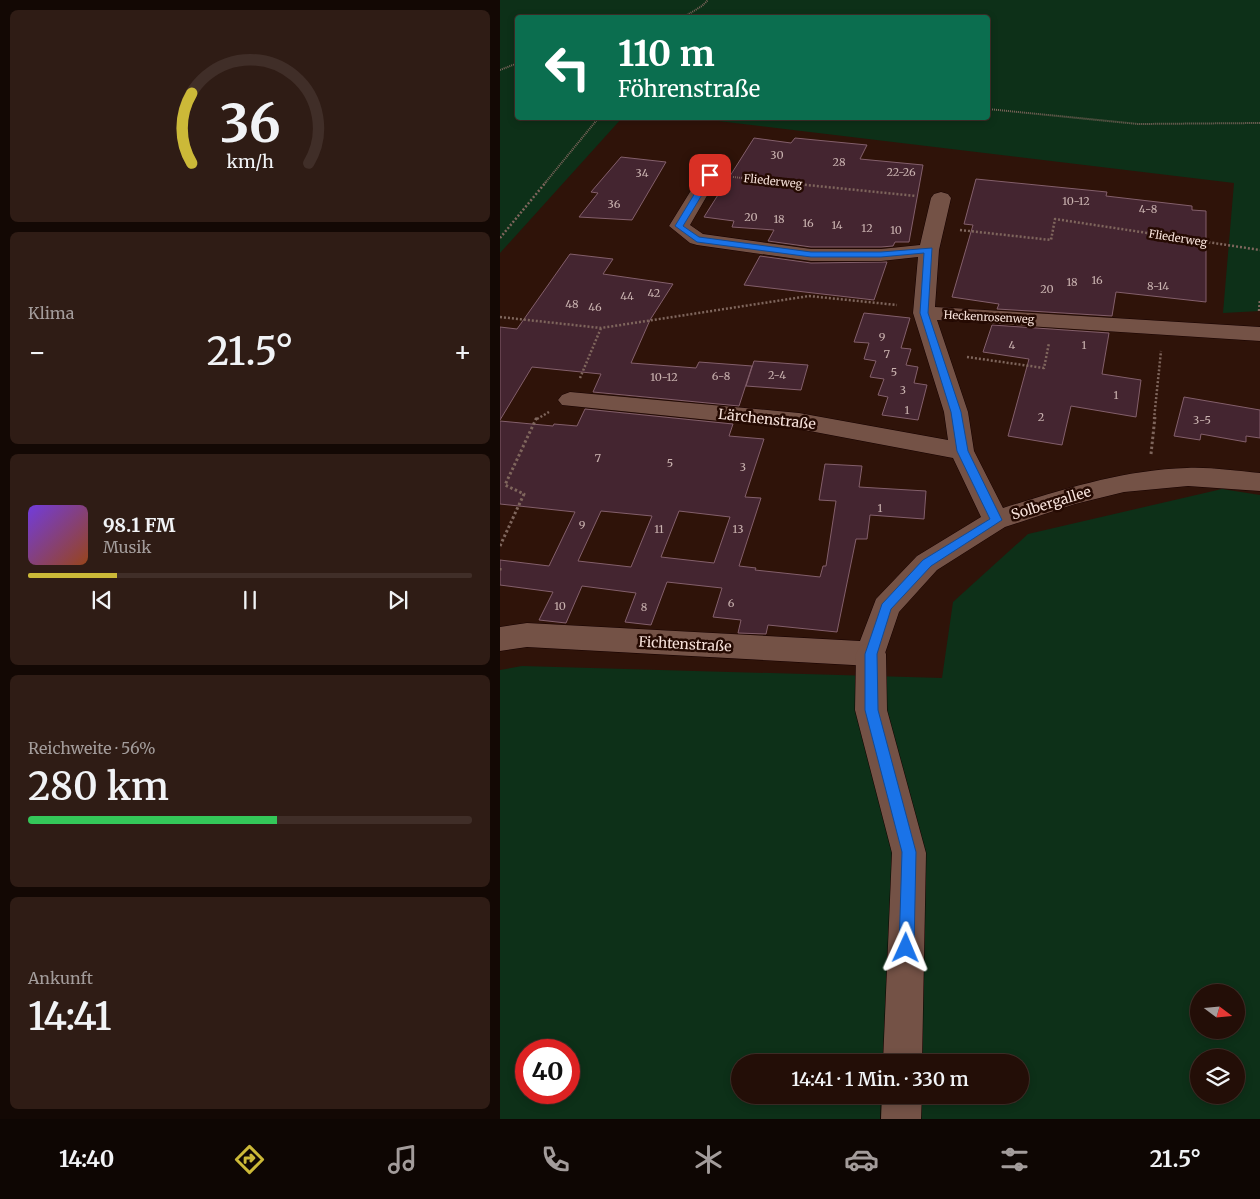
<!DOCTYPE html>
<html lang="de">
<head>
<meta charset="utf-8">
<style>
	:root { --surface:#230e07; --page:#2f1c15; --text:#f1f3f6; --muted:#a39c9b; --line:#402e28; --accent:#ccb938 }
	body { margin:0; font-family:Merriweather,serif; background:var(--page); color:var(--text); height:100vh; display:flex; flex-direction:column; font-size:19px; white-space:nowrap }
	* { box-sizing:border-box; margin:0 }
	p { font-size:16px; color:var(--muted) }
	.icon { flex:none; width:28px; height:28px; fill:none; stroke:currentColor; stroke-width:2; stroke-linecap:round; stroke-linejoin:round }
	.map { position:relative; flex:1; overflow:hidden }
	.panel { display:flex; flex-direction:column; gap:10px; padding:10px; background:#130804; width:500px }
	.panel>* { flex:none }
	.hud { position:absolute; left:15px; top:15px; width:475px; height:105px; border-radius:5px; box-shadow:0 2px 8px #0003,0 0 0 1px var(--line); background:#0b6e4f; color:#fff; overflow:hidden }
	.needle { width:32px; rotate:106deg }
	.tools { position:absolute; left:690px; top:984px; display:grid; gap:10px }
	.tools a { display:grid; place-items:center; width:55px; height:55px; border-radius:50%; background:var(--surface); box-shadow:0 2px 8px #0003,0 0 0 1px var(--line); font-size:25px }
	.speed { position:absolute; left:15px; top:1039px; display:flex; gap:10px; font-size:25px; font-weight:700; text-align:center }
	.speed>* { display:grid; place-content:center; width:65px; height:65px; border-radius:50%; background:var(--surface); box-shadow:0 2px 8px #0003,0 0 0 1px var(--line); line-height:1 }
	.speed .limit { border:8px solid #d22; background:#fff; color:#111 }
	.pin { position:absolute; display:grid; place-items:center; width:42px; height:42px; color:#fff; margin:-21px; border-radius:10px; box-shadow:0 2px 8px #0006 }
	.me { position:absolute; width:55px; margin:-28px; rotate:1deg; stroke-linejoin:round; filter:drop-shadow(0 0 4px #0008) }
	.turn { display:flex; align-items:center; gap:18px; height:105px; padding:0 20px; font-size:22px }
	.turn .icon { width:65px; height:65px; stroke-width:2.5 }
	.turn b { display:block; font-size:35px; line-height:42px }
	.big { font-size:38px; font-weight:600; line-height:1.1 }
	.panel .tile { flex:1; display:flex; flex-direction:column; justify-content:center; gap:8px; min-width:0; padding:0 18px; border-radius:8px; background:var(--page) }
	.panel .dial { align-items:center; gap:0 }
	.dial svg { height:130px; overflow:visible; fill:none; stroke:var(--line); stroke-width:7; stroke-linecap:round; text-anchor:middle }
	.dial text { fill:var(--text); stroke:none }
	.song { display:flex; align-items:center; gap:15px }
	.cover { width:60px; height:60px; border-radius:8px; background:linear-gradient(135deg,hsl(260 70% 55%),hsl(20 70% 35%)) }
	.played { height:5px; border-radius:2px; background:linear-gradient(90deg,var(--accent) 20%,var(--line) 20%) }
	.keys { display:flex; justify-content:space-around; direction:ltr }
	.heat { display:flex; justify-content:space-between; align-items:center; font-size:28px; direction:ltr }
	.charge { height:8px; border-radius:4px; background:linear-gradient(90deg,#34c759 56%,var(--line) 0) }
	.trip { position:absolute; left:231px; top:1054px; width:298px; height:50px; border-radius:25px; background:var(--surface); box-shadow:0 2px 8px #0003,0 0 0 1px var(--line); font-weight:600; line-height:50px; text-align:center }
	.menu { display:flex; height:80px; justify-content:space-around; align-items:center; background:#0e0603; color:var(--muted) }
	.menu .icon { width:35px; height:35px }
	.menu .current { color:var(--accent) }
	.menu b { font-size:22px; color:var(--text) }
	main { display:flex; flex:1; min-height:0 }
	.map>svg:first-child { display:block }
</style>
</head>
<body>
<main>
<section class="panel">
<div class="tile dial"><svg viewBox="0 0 100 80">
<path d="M14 69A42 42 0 1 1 86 69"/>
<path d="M14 69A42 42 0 0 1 14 26" stroke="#ccb938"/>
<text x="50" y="56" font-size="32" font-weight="700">36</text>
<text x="50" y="72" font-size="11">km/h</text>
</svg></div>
<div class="tile"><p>Klima</p>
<div class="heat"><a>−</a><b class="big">21.5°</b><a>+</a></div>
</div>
<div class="tile">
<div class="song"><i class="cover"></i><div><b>98.1 FM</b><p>Musik</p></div></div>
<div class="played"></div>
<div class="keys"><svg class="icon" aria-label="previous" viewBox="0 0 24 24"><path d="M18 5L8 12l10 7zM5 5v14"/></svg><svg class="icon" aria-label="pause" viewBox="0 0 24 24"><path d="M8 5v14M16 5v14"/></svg><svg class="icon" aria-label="next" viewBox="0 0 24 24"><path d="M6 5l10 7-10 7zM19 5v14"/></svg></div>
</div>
<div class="tile"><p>Reichweite · 56%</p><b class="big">280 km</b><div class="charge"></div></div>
<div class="tile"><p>Ankunft</p><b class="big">14:41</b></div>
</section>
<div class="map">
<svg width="760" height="1119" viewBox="0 0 760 1119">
	<rect width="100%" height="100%" fill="#2f1309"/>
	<!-- green -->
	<path fill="#0d3018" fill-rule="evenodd" d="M0,0H760V311L723,313L734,183L193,118H488V18H18V118H122L0,253Z
		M722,489L760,495V1119H0V670L22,666L442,678L453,602L528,534ZM699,992H736V1030H699ZM26,1050H69V1092H26ZM699,1058H736V1095H699ZM240,1062H520V1095H240Z"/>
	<!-- building -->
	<path fill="#442530" stroke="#835f6b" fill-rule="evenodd" d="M254,138L291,143L295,138L367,145L360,159L423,165L409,242H395L393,246L381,247H311L268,241L274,230L232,227L234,221L204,217Z
		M121,157L166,162L132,220L79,217L98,193L91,192Z
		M476,179L607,192L606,196L692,206V210L706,211V302L616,292L612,316L497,309L499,304L452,297L473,225L464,224Z
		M70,254L113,259L103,274L173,284L150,320L131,363L196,368L199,362L252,366L239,406L93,392L101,374L32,367L0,420V327L17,329Z
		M260,256L311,263L387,262L374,300L244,285Z
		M364,313L410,318L401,348L411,349L406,365L418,367L414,383L427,385L418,420L382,415L388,397L378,395L384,379L370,377L376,361L364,359L369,343L354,342Z
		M492,325L609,333L602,374L641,380L636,417L571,406L562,445L508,436L529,359L483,352Z
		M254,361L308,365L301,390L246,386Z
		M684,397L760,410V438L746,436V442L701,434L700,440L674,436Z
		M85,409L233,424L229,436L264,439L245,497L261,498L239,566L256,568L255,570L320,577L323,566H326L336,501L319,500L325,464L362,466L359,487L426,491L424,519L370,515L367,539H356L337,632L268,625L266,634L238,633L241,620L213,617L222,588L167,582L151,625L125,622L136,593L82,586L66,623L39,620L53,592L0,585V560L49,566L75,512L0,504V421L53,426L54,424L77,426ZM101,511L152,516L131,567L78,561ZM179,511L230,517L214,563L161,557Z"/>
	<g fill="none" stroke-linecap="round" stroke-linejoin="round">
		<defs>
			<path id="street" d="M210,169L217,171L219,175L190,225L203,234L311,249H381L420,245L431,198L434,194L441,192L448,194L451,198L439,250L435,307L760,327V341L437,320L468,412L474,451L503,508C564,489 623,470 687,468C711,467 736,471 760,473V491L688,486L624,492L575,504L505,527L437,570L399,612L382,662L371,666L27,647L0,651V627L27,623L360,641L376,599L417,556L481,517L453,458L299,429L62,405L58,400L62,395L70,392L299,413L448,440L444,412L413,313L418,257L381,261H311L197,245L190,243L169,226L203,171Z"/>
			<path id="secondary" d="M371,642L382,646L386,654L387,710L426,853L422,1062H383L392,853L355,710L356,654L360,646Z
				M382,1095H422L421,1119H381Z"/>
		</defs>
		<!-- street casing -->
		<use href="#street" stroke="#160100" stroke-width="1"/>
		<!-- secondary casing -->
		<use href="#secondary" stroke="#160100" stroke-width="1"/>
		<!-- path-far2 -->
		<path stroke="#7f665d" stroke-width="2" stroke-dasharray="1 1" stroke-linecap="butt" d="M182,18L202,6L208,0
			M0,70L18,63
			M488,109L638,124L760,123
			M233,177L289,183
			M45,183L96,121L103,118"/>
		<!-- path-far1 -->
		<path stroke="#7f665d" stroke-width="2.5" stroke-dasharray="2 2" stroke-linecap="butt" d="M277,182L416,196
			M460,230L551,240L555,219L760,250
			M0,238L46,182
			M759,311L760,299
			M0,317L101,328L309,296L397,305
			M467,357L544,368L549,343
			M80,378L101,328
			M37,419L49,412
			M654,419L661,351"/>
		<!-- path -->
		<path stroke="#7f665d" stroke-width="3" stroke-dasharray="2.5 2.5" stroke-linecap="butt" d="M651,454L655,417
			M0,546L24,494L5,485L36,419L39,417
			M0,568V571"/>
		<!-- street -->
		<use href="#street" fill="#745246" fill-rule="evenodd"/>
		<!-- secondary -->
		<use href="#secondary" fill="#745246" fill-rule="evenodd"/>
	</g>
	<!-- route -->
	<path fill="#1a73e8" stroke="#114b97" d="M207,173L214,175L183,226L199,237L311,252H381L432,248L428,313L461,412L468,451L502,520L431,566L391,609L377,654L378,710L416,852L414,948L411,953L406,955L401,953L399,948L402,852L365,710V654L382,604L423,560L490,519L457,451L451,412L420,313L424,253L381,257H311L197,242L175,226Z"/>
	<g text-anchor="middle" stroke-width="5" stroke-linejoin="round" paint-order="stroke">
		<!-- number labels -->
		<g font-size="11" fill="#cab3b0">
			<text x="277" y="159">30</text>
			<text x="339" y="166">28</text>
			<text x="401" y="176">22-26</text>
			<text x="142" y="177">34</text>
			<text x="576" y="205">10-12</text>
			<text x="114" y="208">36</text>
			<text x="648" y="213">4-8</text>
			<text x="251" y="221">20</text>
			<text x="279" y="223">18</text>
			<text x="308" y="227">16</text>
			<text x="337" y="229">14</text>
			<text x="367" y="232">12</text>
			<text x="396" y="234">10</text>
			<text x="597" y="284">16</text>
			<text x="572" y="286">18</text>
			<text x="658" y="290">8-14</text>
			<text x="547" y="293">20</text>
			<text x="154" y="297">42</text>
			<text x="127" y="300">44</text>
			<text x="72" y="308">48</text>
			<text x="95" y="311">46</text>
			<text x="382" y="341">9</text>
			<text x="512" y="349">4</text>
			<text x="584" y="349">1</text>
			<text x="387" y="358">7</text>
			<text x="394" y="376">5</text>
			<text x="277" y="379">2-4</text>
			<text x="221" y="380">6-8</text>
			<text x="164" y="381">10-12</text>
			<text x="403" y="394">3</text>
			<text x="616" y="399">1</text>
			<text x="407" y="414">1</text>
			<text x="541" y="421">2</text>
			<text x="702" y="424">3-5</text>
			<text x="98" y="462">7</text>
			<text x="170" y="467">5</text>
			<text x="243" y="471">3</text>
			<text x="380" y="512">1</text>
			<text x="82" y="529">9</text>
			<text x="159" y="533">11</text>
			<text x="238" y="533">13</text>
			<text x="231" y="607">6</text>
			<text x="60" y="610">10</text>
			<text x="144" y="611">8</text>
		</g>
		<!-- far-street labels -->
		<g font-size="11" fill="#f7e2db" stroke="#250a02">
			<text transform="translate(273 181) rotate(6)" y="4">Fliederweg</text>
			<text transform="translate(678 238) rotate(9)" y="4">Fliederweg</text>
			<text transform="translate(489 317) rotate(3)" y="4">Heckenrosenweg</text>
		</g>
		<!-- street labels -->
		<g font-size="14" fill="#f7e2db" stroke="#250a02">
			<text transform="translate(267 419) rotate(6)" y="5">Lärchenstraße</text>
			<text transform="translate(551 503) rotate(-17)" y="5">Solbergallee</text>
			<text transform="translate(185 644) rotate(3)" y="5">Fichtenstraße</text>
		</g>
	</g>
</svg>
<div class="tools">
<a><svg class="needle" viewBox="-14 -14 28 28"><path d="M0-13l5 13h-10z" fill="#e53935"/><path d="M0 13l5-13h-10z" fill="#a39c9b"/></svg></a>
<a><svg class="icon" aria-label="layers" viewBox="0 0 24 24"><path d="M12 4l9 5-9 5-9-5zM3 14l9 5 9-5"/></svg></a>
</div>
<div class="speed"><div class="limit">40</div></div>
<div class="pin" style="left:210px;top:175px;background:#d93025"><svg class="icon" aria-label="arrive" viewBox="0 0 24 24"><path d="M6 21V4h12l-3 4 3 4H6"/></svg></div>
<svg class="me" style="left:406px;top:948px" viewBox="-20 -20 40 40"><path d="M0-17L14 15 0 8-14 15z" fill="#1a73e8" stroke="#fff" stroke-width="4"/></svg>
<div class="trip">14:41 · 1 Min. · 330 m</div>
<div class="hud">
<div class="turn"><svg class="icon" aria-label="left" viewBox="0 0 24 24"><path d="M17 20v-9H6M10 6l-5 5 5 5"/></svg><div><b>110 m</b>Föhrenstraße</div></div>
</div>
</div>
</main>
<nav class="menu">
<b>14:40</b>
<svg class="icon current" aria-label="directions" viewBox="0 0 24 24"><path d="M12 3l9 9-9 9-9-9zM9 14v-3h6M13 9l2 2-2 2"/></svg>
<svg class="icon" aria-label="music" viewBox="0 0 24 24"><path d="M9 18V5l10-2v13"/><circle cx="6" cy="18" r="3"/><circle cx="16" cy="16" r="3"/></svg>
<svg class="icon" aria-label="phone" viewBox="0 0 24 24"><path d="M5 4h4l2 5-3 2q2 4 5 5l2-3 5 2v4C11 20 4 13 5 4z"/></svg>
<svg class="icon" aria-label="climate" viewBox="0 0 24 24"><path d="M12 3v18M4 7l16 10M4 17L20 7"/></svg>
<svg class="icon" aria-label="car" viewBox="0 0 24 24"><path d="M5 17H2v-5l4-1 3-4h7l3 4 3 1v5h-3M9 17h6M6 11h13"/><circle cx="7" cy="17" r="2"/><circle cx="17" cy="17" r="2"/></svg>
<svg class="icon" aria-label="filters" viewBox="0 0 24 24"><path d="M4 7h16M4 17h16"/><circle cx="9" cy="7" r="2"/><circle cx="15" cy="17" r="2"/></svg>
<b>21.5°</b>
</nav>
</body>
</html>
